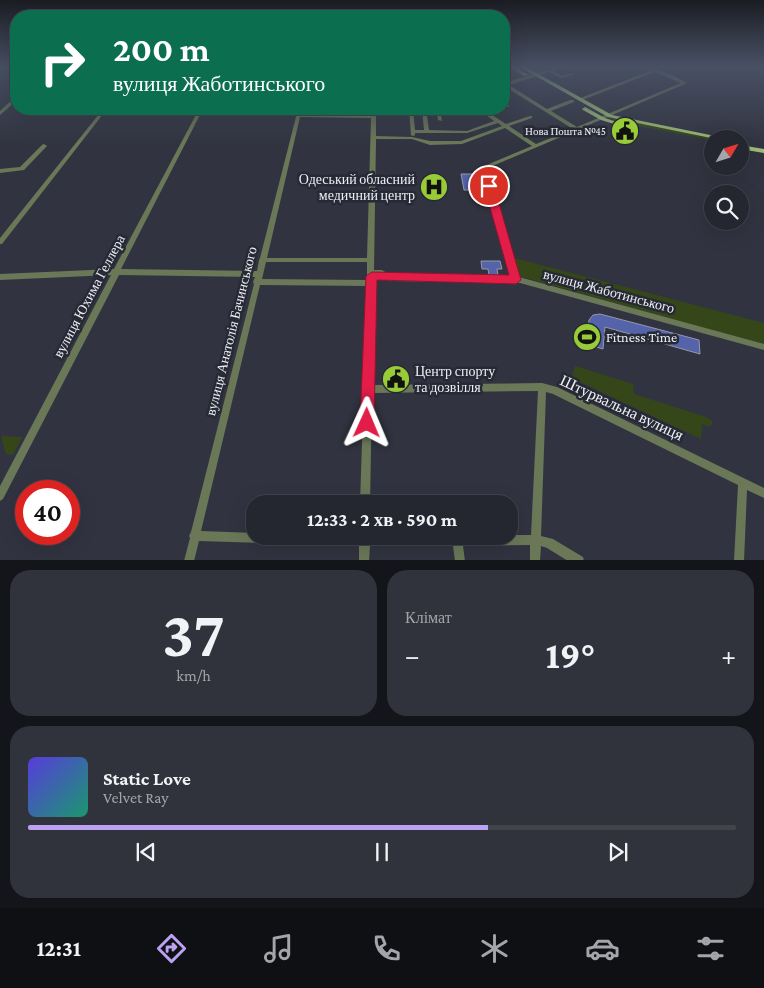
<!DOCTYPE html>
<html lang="uk">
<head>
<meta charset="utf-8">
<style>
	:root { --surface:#252730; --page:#31333c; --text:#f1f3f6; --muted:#a3a5ab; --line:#42444c; --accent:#bca0f2 }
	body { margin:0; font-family:"Crimson Pro",serif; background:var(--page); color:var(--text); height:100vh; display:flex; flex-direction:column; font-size:19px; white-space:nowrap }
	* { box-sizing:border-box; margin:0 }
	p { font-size:16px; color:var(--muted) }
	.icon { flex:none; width:28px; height:28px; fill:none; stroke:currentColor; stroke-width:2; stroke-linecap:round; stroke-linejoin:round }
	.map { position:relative; height:560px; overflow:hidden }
	.side { display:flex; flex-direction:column; gap:10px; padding:10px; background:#14151a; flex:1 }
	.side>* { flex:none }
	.banner { position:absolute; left:10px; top:10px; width:500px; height:105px; border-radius:20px; box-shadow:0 5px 20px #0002,0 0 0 1px var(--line); background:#0b6e4f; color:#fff; overflow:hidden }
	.needle { width:32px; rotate:51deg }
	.controls { position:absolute; left:704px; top:130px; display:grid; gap:10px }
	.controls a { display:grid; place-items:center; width:45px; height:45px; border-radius:50%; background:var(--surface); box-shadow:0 5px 20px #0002,0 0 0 1px var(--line); font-size:25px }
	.speed { position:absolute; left:15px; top:480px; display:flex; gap:10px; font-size:25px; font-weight:700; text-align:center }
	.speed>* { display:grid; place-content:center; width:65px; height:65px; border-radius:50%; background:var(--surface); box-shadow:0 5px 20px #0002,0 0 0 1px var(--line); line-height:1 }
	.speed .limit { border:8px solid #d22; background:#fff; color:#111 }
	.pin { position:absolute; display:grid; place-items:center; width:42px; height:42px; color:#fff; margin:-21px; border:2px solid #fff; border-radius:50%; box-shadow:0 1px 5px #0007 }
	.me { position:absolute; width:55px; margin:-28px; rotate:1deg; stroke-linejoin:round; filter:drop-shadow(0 0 4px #0008) }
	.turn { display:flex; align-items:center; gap:18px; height:105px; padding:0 20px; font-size:22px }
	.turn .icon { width:65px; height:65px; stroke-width:2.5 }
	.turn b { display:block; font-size:35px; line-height:42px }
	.big { font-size:38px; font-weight:700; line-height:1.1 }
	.side .tile { flex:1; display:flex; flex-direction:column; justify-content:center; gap:8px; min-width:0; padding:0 18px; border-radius:20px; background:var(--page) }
	.side .dial { align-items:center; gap:0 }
	.dial b { font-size:65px; line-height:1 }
	.song { display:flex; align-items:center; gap:15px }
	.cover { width:60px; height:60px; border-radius:8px; background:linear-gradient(135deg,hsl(250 70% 55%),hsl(160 70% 35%)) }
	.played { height:5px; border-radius:2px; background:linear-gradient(90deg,var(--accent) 65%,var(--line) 65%) }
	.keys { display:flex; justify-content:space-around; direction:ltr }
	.heat { display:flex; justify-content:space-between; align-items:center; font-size:28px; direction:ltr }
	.side .tiles { flex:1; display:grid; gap:10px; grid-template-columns:1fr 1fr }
	.tile:last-child { grid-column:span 2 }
	.trip { position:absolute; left:246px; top:495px; width:272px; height:50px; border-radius:20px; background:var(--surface); box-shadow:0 5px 20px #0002,0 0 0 1px var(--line); font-weight:700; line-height:50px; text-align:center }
	.dock { display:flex; height:80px; justify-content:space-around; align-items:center; background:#0f1013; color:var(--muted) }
	.dock .icon { width:35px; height:35px }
	.dock .selected { color:var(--accent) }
	.dock b { font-size:22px; color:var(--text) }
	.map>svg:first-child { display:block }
</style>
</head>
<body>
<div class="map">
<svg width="764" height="561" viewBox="0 0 764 561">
	<rect width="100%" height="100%" fill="#313440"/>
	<!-- green -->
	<path fill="#354718" d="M614,118L723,139L712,140L612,121Z
		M514,258L764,323V345L519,276Z
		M575,366L633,384L634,394L706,417L712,421V424L709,427L702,424L701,439L572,378Z
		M1,436L22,437L13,455L6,454Z"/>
	<!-- building -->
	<path fill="#5463aa" stroke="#9599a6" d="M461,174H472L475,190H464Z
		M481,261H500L502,269H497L498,275H489L488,269H482Z
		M600,314L699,340L700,354L605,327L603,349L586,344L589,320L593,315Z"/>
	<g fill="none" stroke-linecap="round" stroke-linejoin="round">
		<!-- minor -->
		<path fill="#6a7858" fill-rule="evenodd" d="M561,66H566L553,71L562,76L573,73L575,74L561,78L549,72L509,85L547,109L570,100H574V102L551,111L577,127L681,83L655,72L582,100L578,99L652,70L645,67L644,66C653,66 679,78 687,83L488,168V170L519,277L764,344V350L520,283L389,281L381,276H374V281L375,283L373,285L372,385L542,383L557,387L764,488V498L747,490L744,561H734L738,485L553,394L546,392L541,536L553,539L583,557L584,561H568L547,548L541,546L540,561H530V545L463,546L465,561H455L453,546H370L369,561H359V546L199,541L194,561H184L190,538L189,536L191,532L254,284L253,282L255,277L119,275L3,499L0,501V486L111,275L0,280V274L114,269L199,109H203L121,269L257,271L259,260L260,258L298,109H302L301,115L372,116V109H376V136L412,137L430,141H461L502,126L498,123L467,133H415V135L413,136L411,135L409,109H413L415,130H424L422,109H426L429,130L467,131L494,121L478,109H483L506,124L530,116H532V118L509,126L536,144L573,129L504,86V83ZM300,117L371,118L367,258H267ZM505,128L532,146L484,166L482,170L512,277L390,275L382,270H374L376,139H412L430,145L462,144ZM266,262H367V280L262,279ZM260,285L367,286L360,504H370L372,393L538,391L531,535H510V536H255V533L201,531Z
			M14,98H16V101L0,115V111Z
			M504,103L509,105V107L504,106Z
			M103,109H107L2,244H0V238Z
			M436,109H440L442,121L438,120Z
			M44,144L47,146L46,147L24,170L0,173V169L20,167L42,145Z"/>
		<!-- major -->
		<path fill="#9ebb77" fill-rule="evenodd" d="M508,66H513L529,75L524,76Z
			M518,66H524L612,115L730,139H716L608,117Z
			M585,107L605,118L617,122L614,124L601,120L583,110L582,109Z
			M740,145L764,149V153L740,149Z"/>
	</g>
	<!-- sky -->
	<linearGradient id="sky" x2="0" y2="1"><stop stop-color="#1b1d23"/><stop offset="0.46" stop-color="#485064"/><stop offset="1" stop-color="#485064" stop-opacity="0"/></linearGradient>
	<rect width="764" height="144" fill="url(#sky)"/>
	<!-- route -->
	<path fill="#e11d48" stroke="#92132f" d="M489,183L494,186L521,280L516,284L377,280L374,423L372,428L367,430L362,428L360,423L366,276L372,272L509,275L484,186Z"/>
	<!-- icons -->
	<defs>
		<symbol id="civic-disc" viewBox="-11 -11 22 22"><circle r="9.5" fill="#98cb38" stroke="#272a35"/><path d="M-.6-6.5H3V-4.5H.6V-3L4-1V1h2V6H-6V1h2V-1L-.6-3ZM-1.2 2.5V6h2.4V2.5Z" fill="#111"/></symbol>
		<symbol id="hospital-disc" viewBox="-11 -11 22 22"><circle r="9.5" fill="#98cb38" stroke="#272a35"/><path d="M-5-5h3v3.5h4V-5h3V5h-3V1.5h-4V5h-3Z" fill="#111"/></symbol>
		<symbol id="stadium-disc" viewBox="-11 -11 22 22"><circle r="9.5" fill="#98cb38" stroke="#272a35"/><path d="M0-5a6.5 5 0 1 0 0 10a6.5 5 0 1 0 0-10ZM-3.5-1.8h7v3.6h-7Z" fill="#111"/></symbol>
	</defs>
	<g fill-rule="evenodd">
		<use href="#civic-disc" x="609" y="115" width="32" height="32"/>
		<use href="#hospital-disc" x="418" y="171" width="32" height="32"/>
		<use href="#stadium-disc" x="571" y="321" width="32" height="32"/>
		<use href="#civic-disc" x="380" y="363" width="32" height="32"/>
	</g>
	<g text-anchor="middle" stroke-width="5" stroke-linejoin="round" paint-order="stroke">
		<!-- far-poi labels -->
		<g font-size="11" fill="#edeff6" stroke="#272a35" text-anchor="end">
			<text x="606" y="135">Нова Пошта №45</text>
		</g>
		<!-- poi labels -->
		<g font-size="14" fill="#edeff6" stroke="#272a35" text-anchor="start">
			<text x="415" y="184" text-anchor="end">Одеський обласний<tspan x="415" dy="16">медичний центр</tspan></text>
			<text x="606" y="342">Fitness Time</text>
			<text x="415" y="376">Центр спорту<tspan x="415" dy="16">та дозвілля</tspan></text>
		</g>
		<!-- street labels -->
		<g font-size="14" fill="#edeff6" stroke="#272a35">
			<text transform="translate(609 291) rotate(15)" y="5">вулиця Жаботинського</text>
			<text transform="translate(89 296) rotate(-62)" y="5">вулиця Юхима Геллера</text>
			<text transform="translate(231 331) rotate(-76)" y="5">вулиця Анатолія Бачинського</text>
		</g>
		<!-- near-street labels -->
		<g font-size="16" fill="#edeff6" stroke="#272a35">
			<text transform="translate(622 407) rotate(25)" y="6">Штурвальна вулиця</text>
		</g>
	</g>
</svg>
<div class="controls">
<a><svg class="needle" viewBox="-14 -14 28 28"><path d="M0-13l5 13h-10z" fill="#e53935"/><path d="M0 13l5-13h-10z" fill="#a3a5ab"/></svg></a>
<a><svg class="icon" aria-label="search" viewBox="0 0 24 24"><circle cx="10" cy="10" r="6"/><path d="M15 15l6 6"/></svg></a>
</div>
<div class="speed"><div class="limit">40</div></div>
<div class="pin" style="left:489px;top:186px;background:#d93025"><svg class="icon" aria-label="arrive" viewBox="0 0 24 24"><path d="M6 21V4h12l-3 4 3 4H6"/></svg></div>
<svg class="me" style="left:367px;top:423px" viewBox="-20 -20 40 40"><path d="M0-17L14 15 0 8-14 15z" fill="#e11d48" stroke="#fff" stroke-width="4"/></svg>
<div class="trip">12:33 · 2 хв · 590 m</div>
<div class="banner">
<div class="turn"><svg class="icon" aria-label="right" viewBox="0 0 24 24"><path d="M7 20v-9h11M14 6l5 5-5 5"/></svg><div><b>200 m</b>вулиця Жаботинського</div></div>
</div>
</div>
<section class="side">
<div class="tiles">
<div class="tile dial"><b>37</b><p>km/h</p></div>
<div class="tile"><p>Клімат</p>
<div class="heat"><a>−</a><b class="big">19°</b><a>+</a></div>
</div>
<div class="tile">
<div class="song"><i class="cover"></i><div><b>Static Love</b><p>Velvet Ray</p></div></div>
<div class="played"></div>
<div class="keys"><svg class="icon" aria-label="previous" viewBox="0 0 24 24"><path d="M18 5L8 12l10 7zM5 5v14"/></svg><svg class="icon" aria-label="pause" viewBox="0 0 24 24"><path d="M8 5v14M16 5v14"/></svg><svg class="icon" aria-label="next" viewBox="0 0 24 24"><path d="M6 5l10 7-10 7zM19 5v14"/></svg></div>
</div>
</div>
</section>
<nav class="dock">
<b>12:31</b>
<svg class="icon selected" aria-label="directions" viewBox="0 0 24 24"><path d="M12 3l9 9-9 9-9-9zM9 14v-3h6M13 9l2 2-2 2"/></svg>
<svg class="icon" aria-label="music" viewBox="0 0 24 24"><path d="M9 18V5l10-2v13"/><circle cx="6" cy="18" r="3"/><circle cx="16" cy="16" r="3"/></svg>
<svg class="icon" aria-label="phone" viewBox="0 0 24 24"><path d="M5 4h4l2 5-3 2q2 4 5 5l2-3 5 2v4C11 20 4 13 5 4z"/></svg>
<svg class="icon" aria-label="climate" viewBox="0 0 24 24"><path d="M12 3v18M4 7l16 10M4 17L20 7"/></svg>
<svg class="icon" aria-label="car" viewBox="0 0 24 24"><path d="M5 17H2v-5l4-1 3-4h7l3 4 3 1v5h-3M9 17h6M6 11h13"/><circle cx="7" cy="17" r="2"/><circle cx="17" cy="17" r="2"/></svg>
<svg class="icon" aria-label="filters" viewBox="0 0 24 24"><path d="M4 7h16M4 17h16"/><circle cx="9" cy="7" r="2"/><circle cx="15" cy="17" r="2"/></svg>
</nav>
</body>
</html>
